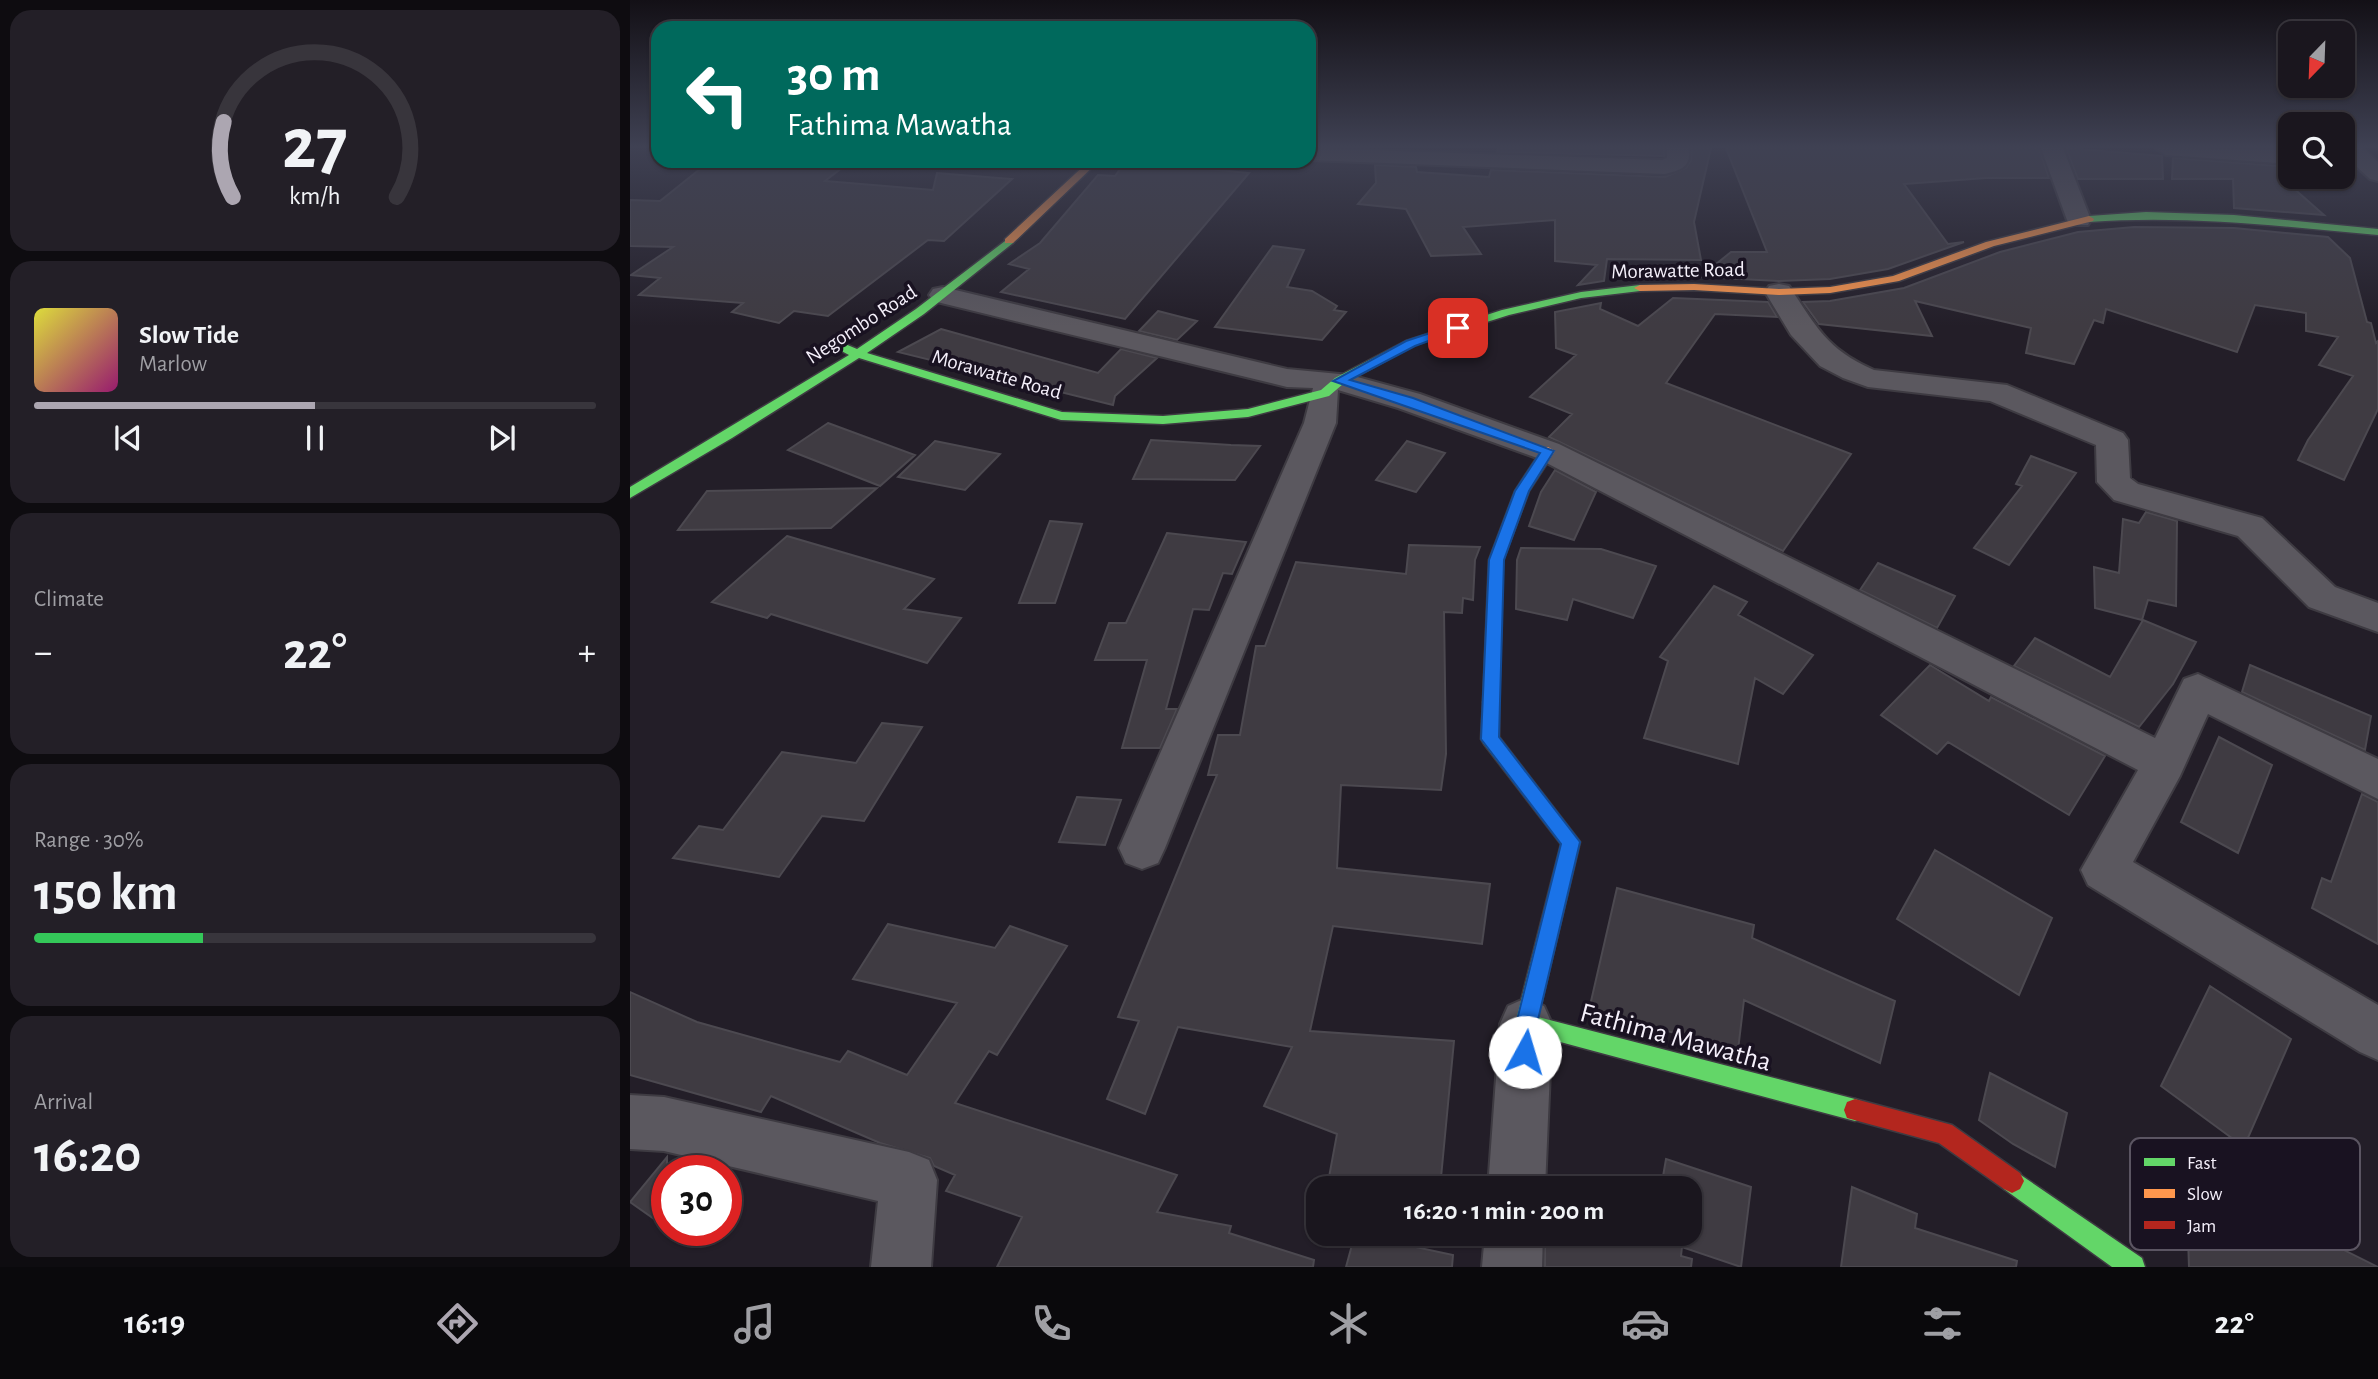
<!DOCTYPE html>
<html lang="en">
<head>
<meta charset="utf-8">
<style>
	:root { --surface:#1a161e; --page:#231f27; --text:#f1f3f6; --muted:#9f9fa4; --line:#38353c; --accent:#aca6b1 }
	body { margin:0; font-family:"Alegreya Sans",sans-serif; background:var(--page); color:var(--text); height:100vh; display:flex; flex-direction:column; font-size:26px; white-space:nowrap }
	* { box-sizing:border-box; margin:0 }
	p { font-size:23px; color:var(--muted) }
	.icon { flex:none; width:38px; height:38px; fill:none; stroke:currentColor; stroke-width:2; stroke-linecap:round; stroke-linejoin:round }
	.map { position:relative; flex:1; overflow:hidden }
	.side { display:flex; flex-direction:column; gap:10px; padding:10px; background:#0e0c10; width:630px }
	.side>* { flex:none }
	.hud { position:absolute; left:21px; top:21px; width:665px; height:147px; border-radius:21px; box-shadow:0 2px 5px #0004,0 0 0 2px var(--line); background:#00695c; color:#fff; overflow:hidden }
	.needle { width:46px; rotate:203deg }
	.tools { position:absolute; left:1648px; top:21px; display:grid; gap:14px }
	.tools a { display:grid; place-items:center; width:77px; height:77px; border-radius:14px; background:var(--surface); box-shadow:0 2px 5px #0004,0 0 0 2px var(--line); font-size:35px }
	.speed { position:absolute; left:21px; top:1155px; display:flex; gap:14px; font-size:35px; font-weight:700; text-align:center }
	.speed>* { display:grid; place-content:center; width:91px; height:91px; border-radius:50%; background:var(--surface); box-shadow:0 2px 5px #0004,0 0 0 2px var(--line); line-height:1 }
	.speed .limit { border:10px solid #d22; background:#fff; color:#111 }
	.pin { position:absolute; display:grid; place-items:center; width:60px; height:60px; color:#fff; margin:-30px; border-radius:14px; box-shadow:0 4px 10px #0006 }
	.me { position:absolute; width:77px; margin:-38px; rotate:6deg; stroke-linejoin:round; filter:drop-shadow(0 0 5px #0008) }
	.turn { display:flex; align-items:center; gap:24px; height:147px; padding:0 21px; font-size:32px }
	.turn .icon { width:91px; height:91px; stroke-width:2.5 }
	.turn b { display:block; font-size:49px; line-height:60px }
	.big { font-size:52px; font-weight:700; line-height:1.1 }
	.side .widget { flex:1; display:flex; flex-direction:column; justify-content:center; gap:10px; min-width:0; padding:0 24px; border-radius:21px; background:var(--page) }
	.side .dial { align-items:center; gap:0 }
	.dial svg { height:182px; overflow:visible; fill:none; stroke:var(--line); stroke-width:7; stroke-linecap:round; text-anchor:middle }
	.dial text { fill:var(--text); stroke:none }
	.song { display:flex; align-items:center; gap:21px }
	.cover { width:84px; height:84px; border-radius:10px; background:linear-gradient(135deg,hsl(60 70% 55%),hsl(320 70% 35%)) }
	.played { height:7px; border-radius:4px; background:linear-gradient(90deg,var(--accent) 50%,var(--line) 50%) }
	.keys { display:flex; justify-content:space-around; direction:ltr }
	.heat { display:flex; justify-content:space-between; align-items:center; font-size:38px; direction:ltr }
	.charge { height:10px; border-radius:5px; background:linear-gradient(90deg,#34c759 30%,var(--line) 0) }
	.trip { position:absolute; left:676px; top:1176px; width:396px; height:70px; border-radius:21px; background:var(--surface); box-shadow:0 2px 5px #0004,0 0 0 2px var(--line); font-weight:700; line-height:70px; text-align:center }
	.tab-bar { display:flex; height:112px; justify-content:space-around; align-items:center; background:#0a090c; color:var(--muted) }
	.tab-bar .icon { width:49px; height:49px }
	.tab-bar .on { color:var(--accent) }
	.tab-bar b { font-size:32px; color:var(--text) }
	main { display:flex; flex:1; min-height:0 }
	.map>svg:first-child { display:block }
</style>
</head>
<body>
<main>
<section class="side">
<div class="widget dial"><svg viewBox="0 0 100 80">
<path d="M14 69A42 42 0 1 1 86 69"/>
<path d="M14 69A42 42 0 0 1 10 36" stroke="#aca6b1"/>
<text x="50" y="56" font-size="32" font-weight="700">27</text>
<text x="50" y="72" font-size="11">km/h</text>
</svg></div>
<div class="widget">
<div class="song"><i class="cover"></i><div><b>Slow Tide</b><p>Marlow</p></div></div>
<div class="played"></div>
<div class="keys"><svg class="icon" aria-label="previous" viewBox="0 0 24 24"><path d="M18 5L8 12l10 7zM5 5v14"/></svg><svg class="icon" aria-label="pause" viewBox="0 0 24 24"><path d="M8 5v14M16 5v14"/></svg><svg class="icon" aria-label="next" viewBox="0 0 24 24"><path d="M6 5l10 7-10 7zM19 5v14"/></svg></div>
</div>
<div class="widget"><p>Climate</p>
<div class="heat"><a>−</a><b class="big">22°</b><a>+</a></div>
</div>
<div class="widget"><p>Range · 30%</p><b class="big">150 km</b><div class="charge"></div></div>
<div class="widget"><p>Arrival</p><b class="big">16:20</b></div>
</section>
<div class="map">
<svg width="1748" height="1267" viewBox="0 0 1748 1267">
	<rect width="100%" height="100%" fill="#231e28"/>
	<!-- building -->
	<path fill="#3f3b42" stroke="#4c4950" stroke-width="2" d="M868,148H1034V156L867,152Z
		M1062,148H1081L1064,222L1071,260L977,259L974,281L948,285L967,265L925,261V220L833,227L851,254L801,256L776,209L728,204L746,183L745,165L786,167L787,172L859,177L861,170L1035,177L1056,168L1061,161Z
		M1096,148H1409L1419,178H1356L1274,184L1318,244L1334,242L1258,269L1200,279L1149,281L1070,277L1101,252H1137Z
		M1436,148L1532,156L1533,179H1448Z
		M1543,158L1661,167V186L1694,215L1604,208L1603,179H1542Z
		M80,161H221L195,181L303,190L307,173L382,179L314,241L298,240L198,316L164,311L149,323L102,312L113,303L9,295L30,278L1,275L43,247L0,246V200L30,201Z
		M496,161L619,173L495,319L371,292L399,269L379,264L410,243L468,175L485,176Z
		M1504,227L1604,228L1698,237L1720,258L1737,322L1741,323L1746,343L1748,341V409L1714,480L1668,460L1678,440L1723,376L1689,365L1708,337L1676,331V313L1625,305L1607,352L1476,309L1473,323L1464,320L1444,364L1396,353L1401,328L1285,301L1302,336L1189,324L1173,302L1200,301L1274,288L1370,252L1448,232Z
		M643,246L674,250L657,287L682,291L707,306L704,310L716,312L692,340L585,327Z
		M1043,298L1138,302L1147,317L1085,314L1036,383L1221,454L1153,551L919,437L942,414L900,397L946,355L926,348L925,312L971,303L970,309L1008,326Z
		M528,311L567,321L547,340L509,331Z
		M311,329L468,373L491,349L527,358L485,396L483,405L268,352Z
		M198,423L285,455L250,486L158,450Z
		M521,440L601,445L630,446L605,480L503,479Z
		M305,441L370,454L335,490L268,477Z
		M777,441L815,453L786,492L746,480Z
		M1401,456L1446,473L1379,565L1344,548L1392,486L1386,484Z
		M925,470L966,492L944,540L899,526L911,492Z
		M247,488L201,528L48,530L77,491Z
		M1516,512L1547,521L1546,606L1518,600L1512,620L1465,608L1464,567L1489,573L1493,519L1509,523Z
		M420,521L452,524L425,603H389Z
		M537,533L616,542L602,574L593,573L579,610L563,609L536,709H547L530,748H492L517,660H465L479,623H496Z
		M157,536L304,579L274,609L331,618L297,663L141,614L137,618L82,602Z
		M779,545L850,547L845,560L843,600L833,598L832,613L814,612L816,754L811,790L711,785L707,868L860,884L852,944L703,926L680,1031L824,1041L810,1188H697L707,1134L634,1106L662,1047L548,1027L515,1114L477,1099L509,1021L488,1017L587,775H578L588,735H610L626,646H635L666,562L776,574Z
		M891,548L971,549L1026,566L1003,618L943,599L937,620L886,609L887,560Z
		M1248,563L1325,596L1307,628L1230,590Z
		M1084,586L1117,602L1108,615L1183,655L1153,694L1125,678L1108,764L1014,738L1038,661L1030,657Z
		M1513,620L1566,642L1543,684L1509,727L1384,666L1405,638L1480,677Z
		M1300,665L1359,701L1361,697L1475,756L1439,815L1318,742L1307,754L1251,715Z
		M1620,665L1741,716L1735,750L1612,692Z
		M252,723L292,727L234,821L192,816L149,877L43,858L69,826L93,830L152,752L226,763Z
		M1589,737L1642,765L1608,853L1551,822Z
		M1732,794L1748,802V944L1682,908L1692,878L1701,882Z
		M447,797L491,800L475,845L429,842Z
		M1305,850L1422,918L1389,995L1267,919Z
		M987,888L1124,925L1122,938L1265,1001L1250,1063L1114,1000L1108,1050L959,1010Z
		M258,924L365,948L380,926L437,946L367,1055L359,1051L325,1103L547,1175L527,1212L601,1226L599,1233L684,1260L683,1267H367L392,1217L316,1191L325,1175L304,1166L300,1158L250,1143L141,1096L131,1112L0,1075V992L67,1022L210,1062L218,1051L277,1075L327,1003L223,979Z
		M1580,986L1661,1039L1614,1147L1531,1086Z
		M1360,1073L1437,1113L1425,1167L1383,1144L1349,1120Z
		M37,1157V1228L0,1202Z
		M1036,1159L1121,1187L1111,1267L1052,1247L1051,1256L1062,1259L1061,1267H915V1234H978L1021,1247L1023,1234H1059V1188H1031Z
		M1556,1179L1642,1214L1748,1267H1559Z
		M1222,1187L1287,1214L1285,1228L1387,1261L1386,1267H1211Z
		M725,1234L823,1255L822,1267H716Z"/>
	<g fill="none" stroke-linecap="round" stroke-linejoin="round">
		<defs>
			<path id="street" d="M679,148L1032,160L1037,158V148H1059C1061,167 1052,170 1035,174L679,160Z
				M1411,148H1433L1461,220L1458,225H1440L1437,220Z
				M1525,148L1661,150V164L1536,155Z
				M1713,148H1733L1748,162V181L1740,179L1713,154Z
				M1149,284L1159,286C1187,327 1196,349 1244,370L1377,385L1493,433L1498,440L1500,478L1508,484L1632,518L1705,587L1748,603V632L1679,607L1608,536L1484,500L1467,482L1466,445L1360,401L1238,387L1213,378L1190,366L1161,335L1135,292L1139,286Z
				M313,287L657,369L720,375L790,394L929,444L1525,738L1554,679L1568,674L1748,759V799L1578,714L1550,776L1503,862L1748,1005V1060L1730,1052L1458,885L1451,870L1508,770L907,458L768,408L708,390L706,423L535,848L528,863L512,869L496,863L489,848L674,423L683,388L657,387L303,301L299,295L303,289Z
				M896,998L914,1006L922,1024L915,1188H858L870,1024L878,1006Z
				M0,1095L34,1097L279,1152L299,1160L307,1180L301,1267H241L248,1201L34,1151L0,1149Z
				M855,1234H913L912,1267H852Z"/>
			<path id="fast" d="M1516,212L1604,215L1748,229V235C1651,226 1556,215 1459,222L1454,219L1459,216Z
				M379,238L384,241L383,243L294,314L237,353L432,412L533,416L618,409L691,390L705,378L776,341L872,310L951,292L1010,285L1016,288L1010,291L951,298L879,315L784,345L713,384L699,396L618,417L533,424L431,420L229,358L102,438L0,498V487L219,355L200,345V341H208L227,349L286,309Z
				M861,695L867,697L869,702V737L950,842L908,1017L1225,1099L1233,1102L1236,1110L1233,1118L1225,1121L889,1031L885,1024L931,844L854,744L851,739L853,702L855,697Z
				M1382,1169L1512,1258L1515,1267H1482L1374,1189L1370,1181L1374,1173Z"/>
			<path id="slow" d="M459,161H469L383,243H375V239Z
				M1459,216L1464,219L1463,221L1364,246L1269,281L1200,293L1149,295L1064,290L1010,291L1004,288L1010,285L1064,284L1149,289L1200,287L1263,276L1356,242Z
				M918,447L925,451L899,491L873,560L869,702L867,707L861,709L855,707L853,702L859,560L885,491L913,448Z"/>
			<path id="jam" d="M1225,1099L1322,1125L1390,1173L1394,1181L1390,1189L1382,1193L1374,1189L1309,1143L1217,1118L1214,1110L1217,1102Z"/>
		</defs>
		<!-- street casing -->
		<use href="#street" stroke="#3e3b42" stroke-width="4"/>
		<!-- fast casing -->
		<use href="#fast" stroke="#3e3b42" stroke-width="3"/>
		<!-- slow casing -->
		<use href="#slow" stroke="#3e3b42" stroke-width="3"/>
		<!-- jam casing -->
		<use href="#jam" stroke="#3e3b42" stroke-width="3"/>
		<!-- street -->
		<use href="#street" fill="#5b585f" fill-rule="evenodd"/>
		<!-- fast -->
		<use href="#fast" fill="#63d668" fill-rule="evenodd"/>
		<!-- slow -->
		<use href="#slow" fill="#ff974d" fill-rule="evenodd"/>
		<!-- jam -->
		<use href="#jam" fill="#b3261e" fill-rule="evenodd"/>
	</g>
	<!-- sky -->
	<linearGradient id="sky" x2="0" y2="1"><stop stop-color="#131016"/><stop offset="0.45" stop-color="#3f4153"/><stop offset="1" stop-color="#3f4153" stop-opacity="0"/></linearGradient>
	<rect width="1748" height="326" fill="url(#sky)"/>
	<!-- route -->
	<path fill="#1a73e8" stroke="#114b97" stroke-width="2" d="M824,325L834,328L785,346L720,380L783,398L924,451L899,491L874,560L869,737L950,842L907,1024L902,1059L895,1063L887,1059L884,1052L886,1024L931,844L851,739L859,560L885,491L910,453L703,381L776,341Z"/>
	<g text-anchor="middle" stroke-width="7" stroke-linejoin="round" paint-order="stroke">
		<!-- far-street labels -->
		<g font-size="21" fill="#f5f0fb" stroke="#191221">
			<text transform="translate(1048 270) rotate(-1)" y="7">Morawatte Road</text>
			<text transform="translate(231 324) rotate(-33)" y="7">Negombo Road</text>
			<text transform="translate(367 374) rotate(16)" y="7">Morawatte Road</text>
		</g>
		<!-- near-street labels -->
		<g font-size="28" fill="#f5f0fb" stroke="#191221">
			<text transform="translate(1046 1036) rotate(15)" y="10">Fathima Mawatha</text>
		</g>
	</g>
	<!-- legend -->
	<rect x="1500" y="1138" width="230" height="112" rx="10" fill="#191221" stroke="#5b5562" stroke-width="2"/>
	<rect x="1514" y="1158" width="31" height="8" fill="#63d668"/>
	<rect x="1514" y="1189" width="31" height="9" fill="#ff974d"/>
	<rect x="1514" y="1221" width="31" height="8" fill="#b3261e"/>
	<g font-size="19" fill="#f5f0fb">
		<text x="1557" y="1169">Fast</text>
		<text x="1557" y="1200">Slow</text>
		<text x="1557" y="1232">Jam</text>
	</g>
</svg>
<div class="tools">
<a><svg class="needle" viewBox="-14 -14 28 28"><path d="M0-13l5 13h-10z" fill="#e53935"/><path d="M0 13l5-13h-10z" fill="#9f9fa4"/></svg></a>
<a><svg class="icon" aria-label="search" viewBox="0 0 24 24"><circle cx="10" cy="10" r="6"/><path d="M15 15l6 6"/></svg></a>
</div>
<div class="speed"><div class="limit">30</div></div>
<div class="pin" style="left:828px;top:328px;background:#d93025"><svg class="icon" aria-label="arrive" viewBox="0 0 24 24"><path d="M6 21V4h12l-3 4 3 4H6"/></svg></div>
<svg class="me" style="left:895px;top:1052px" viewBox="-20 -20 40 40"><circle r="19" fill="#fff"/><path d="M0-13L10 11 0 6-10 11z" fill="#1a73e8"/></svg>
<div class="trip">16:20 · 1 min · 200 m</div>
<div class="hud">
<div class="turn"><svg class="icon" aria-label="left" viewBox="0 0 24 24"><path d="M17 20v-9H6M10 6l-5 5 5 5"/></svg><div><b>30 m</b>Fathima Mawatha</div></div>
</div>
</div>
</main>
<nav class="tab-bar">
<b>16:19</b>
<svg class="icon on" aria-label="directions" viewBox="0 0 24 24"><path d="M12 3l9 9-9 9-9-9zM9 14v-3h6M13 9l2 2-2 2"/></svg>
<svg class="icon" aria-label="music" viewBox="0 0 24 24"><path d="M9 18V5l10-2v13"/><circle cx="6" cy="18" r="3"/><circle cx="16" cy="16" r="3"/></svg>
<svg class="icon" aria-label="phone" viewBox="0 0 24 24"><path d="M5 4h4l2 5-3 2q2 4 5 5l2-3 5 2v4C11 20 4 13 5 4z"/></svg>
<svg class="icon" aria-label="climate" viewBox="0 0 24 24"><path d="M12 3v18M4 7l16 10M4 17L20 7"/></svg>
<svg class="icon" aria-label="car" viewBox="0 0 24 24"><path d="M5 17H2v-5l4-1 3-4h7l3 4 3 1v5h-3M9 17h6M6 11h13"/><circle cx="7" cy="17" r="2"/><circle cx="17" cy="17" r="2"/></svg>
<svg class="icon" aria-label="filters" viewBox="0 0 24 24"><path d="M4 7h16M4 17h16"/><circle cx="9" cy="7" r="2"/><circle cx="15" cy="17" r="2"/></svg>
<b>22°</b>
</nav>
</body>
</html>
